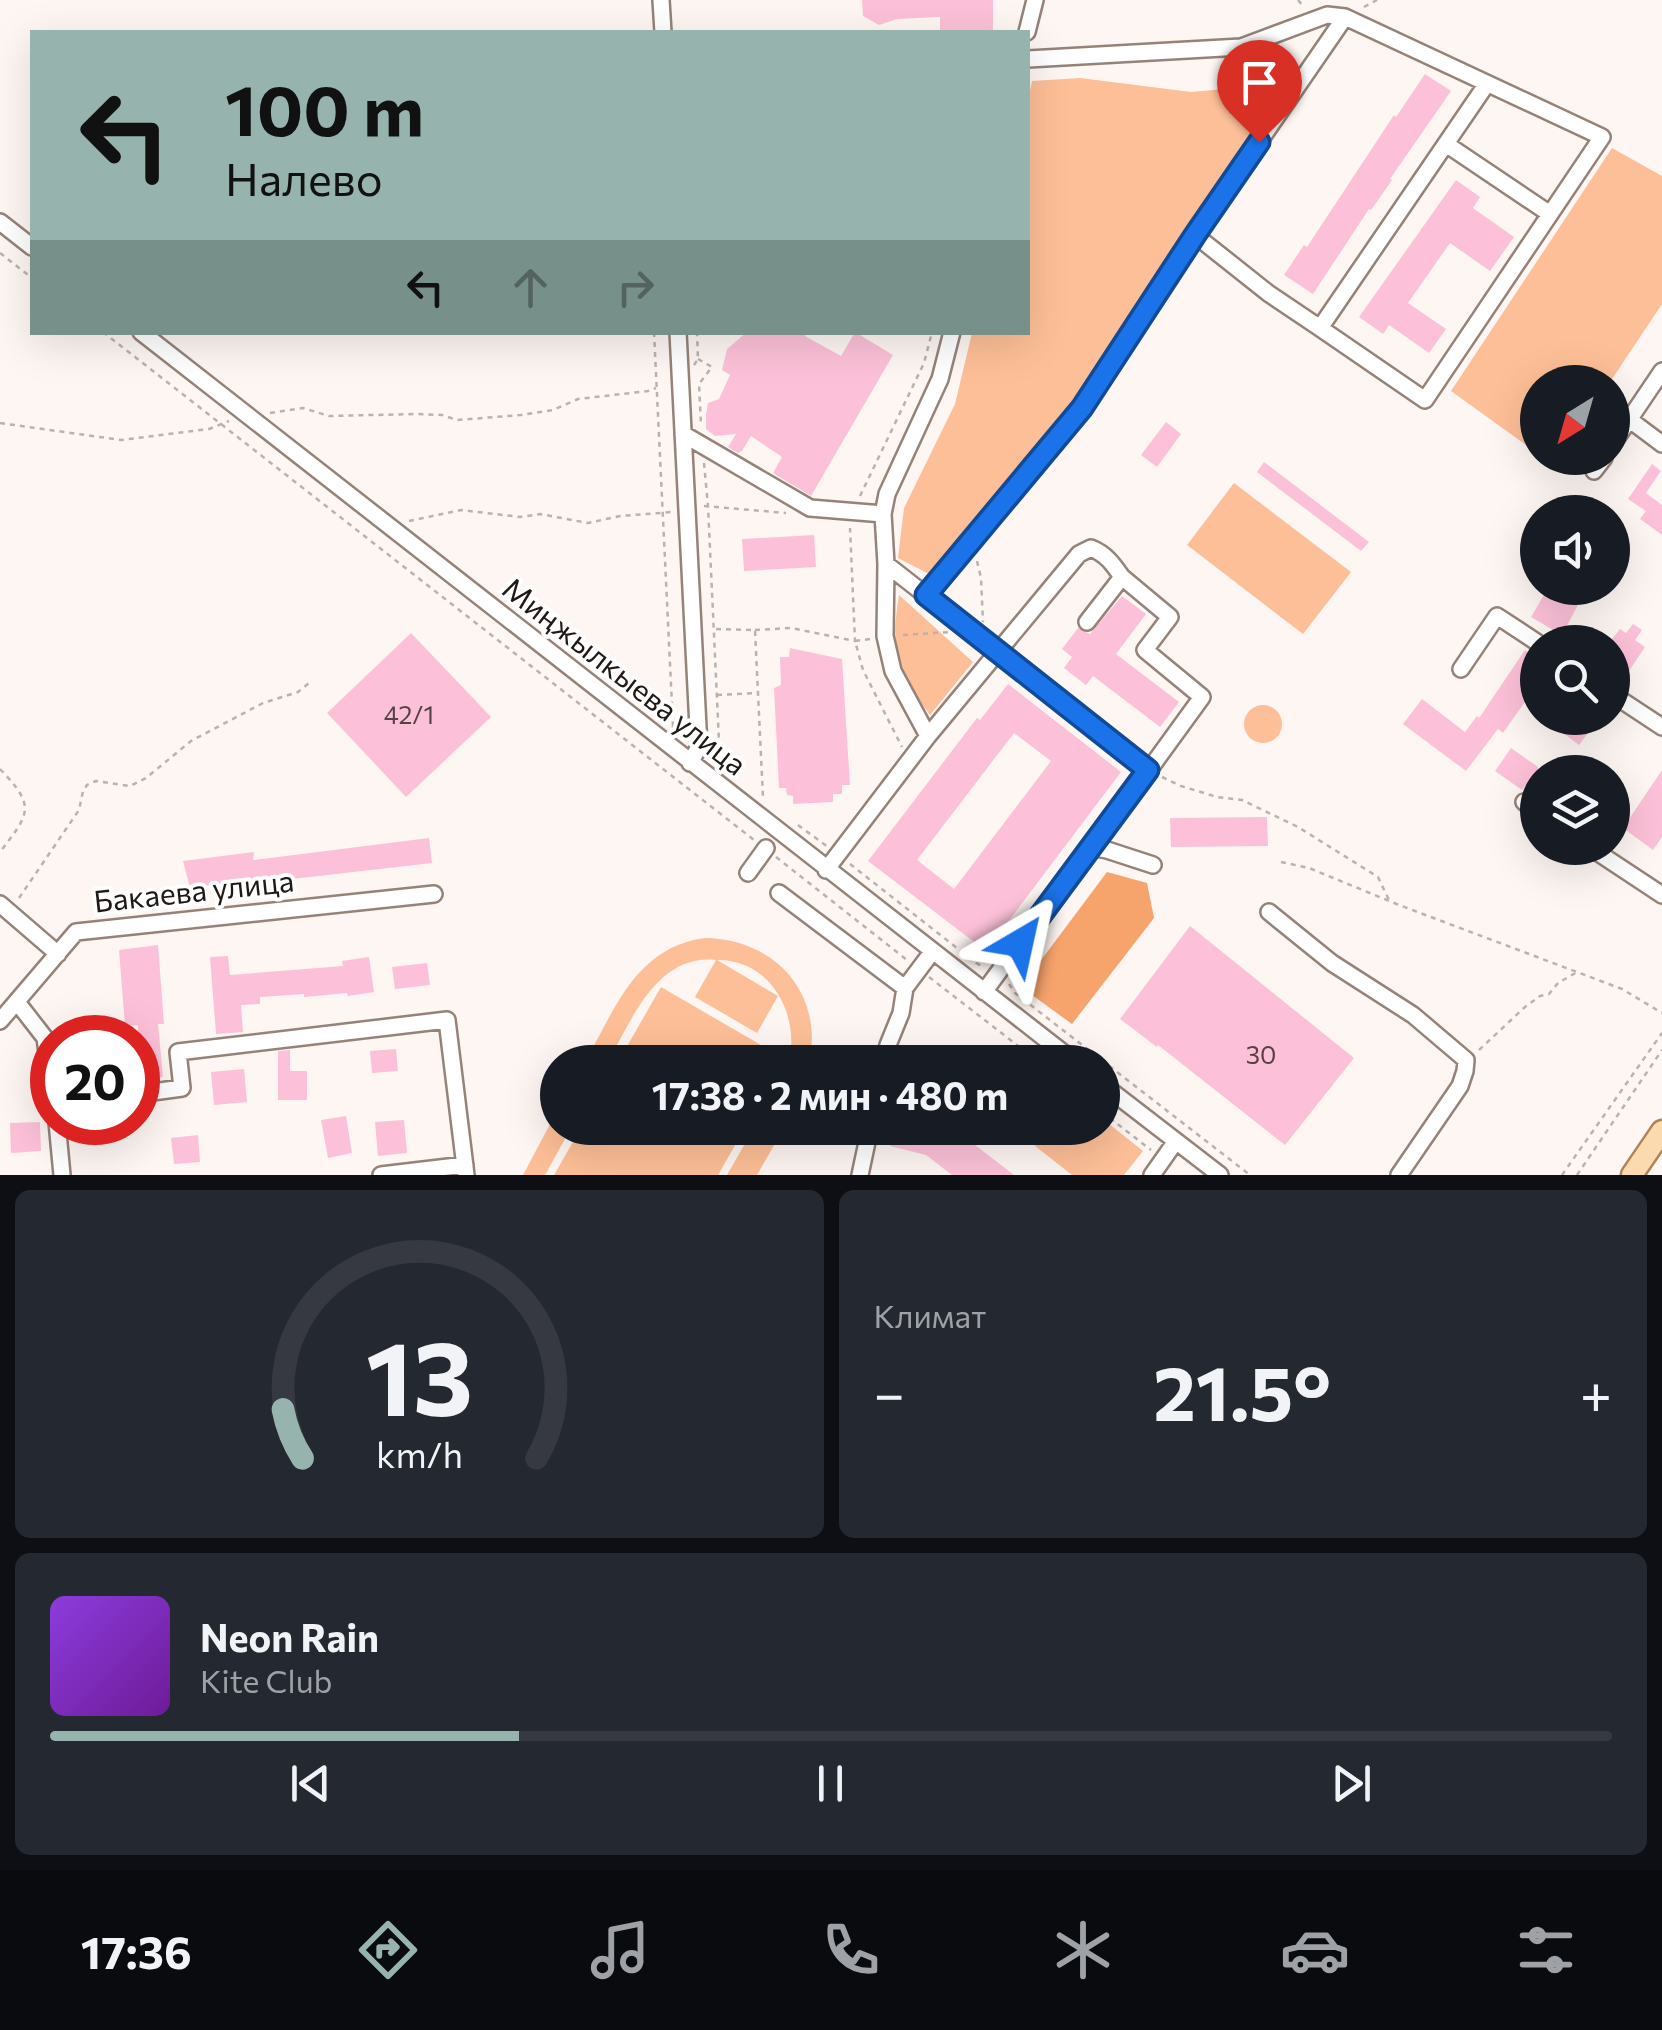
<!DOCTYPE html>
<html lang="ru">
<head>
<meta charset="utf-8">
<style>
	:root { --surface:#171b24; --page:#242831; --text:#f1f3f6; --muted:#9ea1a6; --line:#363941; --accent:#96b4ad }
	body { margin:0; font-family:Commissioner,sans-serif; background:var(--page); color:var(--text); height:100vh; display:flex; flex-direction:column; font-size:38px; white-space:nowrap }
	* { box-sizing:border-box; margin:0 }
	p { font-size:32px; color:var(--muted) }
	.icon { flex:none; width:55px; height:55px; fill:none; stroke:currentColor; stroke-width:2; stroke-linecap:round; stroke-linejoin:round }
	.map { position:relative; height:1175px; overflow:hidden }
	.details { display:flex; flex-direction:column; gap:15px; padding:15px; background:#0d0f14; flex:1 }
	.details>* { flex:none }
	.guide { position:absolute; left:30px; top:30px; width:1000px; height:305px; border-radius:0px; box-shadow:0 10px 40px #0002; background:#96b4ad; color:#111; overflow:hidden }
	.needle { width:65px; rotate:217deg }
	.buttons { position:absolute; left:1520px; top:365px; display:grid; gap:20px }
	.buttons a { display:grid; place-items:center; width:110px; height:110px; border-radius:50%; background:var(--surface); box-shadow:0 10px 40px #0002; font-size:50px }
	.speed { position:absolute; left:30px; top:1015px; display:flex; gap:20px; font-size:50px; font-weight:700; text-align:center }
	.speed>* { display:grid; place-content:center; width:130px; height:130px; border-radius:50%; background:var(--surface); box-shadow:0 10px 40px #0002; line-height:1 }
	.speed .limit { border:15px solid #d22; background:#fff; color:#111 }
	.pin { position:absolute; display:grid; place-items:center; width:85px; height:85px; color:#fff; margin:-102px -42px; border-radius:50% 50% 50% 0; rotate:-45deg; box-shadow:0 0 10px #0007 }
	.pin .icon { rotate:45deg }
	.me { position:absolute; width:110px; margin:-55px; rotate:36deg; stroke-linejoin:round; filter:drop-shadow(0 0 8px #0008) }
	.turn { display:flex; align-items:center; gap:35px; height:210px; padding:0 30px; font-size:45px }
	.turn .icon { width:130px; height:130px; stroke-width:2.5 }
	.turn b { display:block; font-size:70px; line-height:85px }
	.lanes { display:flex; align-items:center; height:95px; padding:0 30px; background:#0003; justify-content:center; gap:50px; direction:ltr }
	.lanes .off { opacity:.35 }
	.big { font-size:75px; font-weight:700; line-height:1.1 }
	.details .tile { flex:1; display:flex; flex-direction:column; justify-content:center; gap:15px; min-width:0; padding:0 35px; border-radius:15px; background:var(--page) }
	.details .dial { align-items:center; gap:0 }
	.dial svg { height:260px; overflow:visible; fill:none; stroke:var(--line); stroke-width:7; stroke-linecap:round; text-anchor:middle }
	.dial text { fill:var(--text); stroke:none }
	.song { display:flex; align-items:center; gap:30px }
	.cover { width:120px; height:120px; border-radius:15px; background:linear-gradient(135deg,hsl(270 70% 55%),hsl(280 70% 35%)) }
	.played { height:10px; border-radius:5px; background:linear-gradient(90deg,var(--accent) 30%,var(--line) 30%) }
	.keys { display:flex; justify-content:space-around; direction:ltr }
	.heat { display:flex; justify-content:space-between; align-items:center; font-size:55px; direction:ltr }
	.details .tiles { flex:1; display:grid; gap:15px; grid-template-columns:1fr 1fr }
	.tile:last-child { grid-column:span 2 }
	.trip { position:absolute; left:540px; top:1045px; width:580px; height:100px; border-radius:50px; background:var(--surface); box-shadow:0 10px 40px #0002; font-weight:700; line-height:100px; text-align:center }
	.dock { display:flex; height:160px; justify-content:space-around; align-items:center; background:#090b0e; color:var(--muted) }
	.dock .icon { width:70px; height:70px }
	.dock .selected { color:var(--accent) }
	.dock b { font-size:45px; color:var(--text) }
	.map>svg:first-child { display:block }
</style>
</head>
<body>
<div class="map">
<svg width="1662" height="1175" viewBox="0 0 1662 1175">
	<rect width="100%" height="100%" fill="#fef6f2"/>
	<!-- green -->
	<path fill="#fdbf97" d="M1080,78L1191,92L1292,83L1151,283L1089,388L933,576L898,558L904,508L955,404L972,333L1028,332V100L1032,81Z
		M1612,148L1662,176V304L1610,382H1538L1537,453L1451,391Z
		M1234,483L1351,572L1303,634L1187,545Z
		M899,595L973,662L930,715C896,669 890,652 899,595Z
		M1244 724a19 19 0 1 1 38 0a19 19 0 1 1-38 0Z
		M705,938C773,939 822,990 810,1059L815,1062H789C800,1015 771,959 717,960L778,996L757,1033L695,997L716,960C657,954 632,1019 608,1062H585C615,1009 636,947 705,938Z
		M661,987L785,1059L782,1062H618Z
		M557,1111L558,1128H571L545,1175H523Z
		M1103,1119L1143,1151L1124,1175H1072L1035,1146L1049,1128H1102Z
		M581,1128H745L718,1175H554Z
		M754,1128H784L757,1175H727Z"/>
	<!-- forest -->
	<path fill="#f7a36c" d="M1107,872L1147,883L1154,918L1072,1024L1021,987Z"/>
	<!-- building -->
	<path fill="#fcc1d8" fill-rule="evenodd" d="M862,0H993V32H940V17L897,19L879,25L863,16Z
		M1425,74L1451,91L1390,179L1392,180L1371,210L1369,209L1313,294L1284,275L1304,245L1307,247L1394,115L1396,117Z
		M1456,180L1480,197L1473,208L1514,237L1490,271L1450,243L1408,303L1446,329L1429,353L1389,325L1383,334L1359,317Z
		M747,332H806L805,336L841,356L855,332L893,355L811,496L773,473L782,457L751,436L742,451L738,453L728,447L736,434L715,436L706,429V414L708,403L719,399L730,375L722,370L727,349Z
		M1166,422L1181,434L1157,467L1141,455Z
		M1264,462L1369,542L1361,551L1257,472Z
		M1652,464L1661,471L1646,493L1662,505V535L1640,519L1646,511L1628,499Z
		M814,535L816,567L744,571L742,539Z
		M1548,588L1578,605L1562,635L1531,617Z
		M1122,596L1146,614L1116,654L1179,702L1160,727L1093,676L1086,685L1064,668L1072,657L1062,649L1078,628L1090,634Z
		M1633,624L1642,630L1635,640L1645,647L1627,674L1612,664V639L1620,629L1626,633Z
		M411,633L491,717L406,797L327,713Z
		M790,648L842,659L850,785H842V794H833V802L793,804V796L787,795L786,788H779L774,688L781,685L780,657H789Z
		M1525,650L1538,659V683L1503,733L1498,729L1466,771L1403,724L1422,699L1465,732L1477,716L1479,718Z
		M1008,684L1121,772L986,951L868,861L977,718L980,720ZM1014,733L1051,761L954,889L917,860Z
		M1562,718H1599L1579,745L1555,727Z
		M1511,748L1538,767V791L1527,783L1522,790L1495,771Z
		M1662,770V837L1653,850L1623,828Z
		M1267,817L1268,846L1171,847L1170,818Z
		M429,838L432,863L257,883V879L190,888L183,861L254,852L253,860Z
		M1190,926L1354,1058L1285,1145L1158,1045L1157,1047L1120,1019Z
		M158,945L164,1024H158L163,1077L138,1080V1025L125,1026L119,950Z
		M228,956L230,975L343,966L342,961L369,957L374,992L348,996L347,993L304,997V994L260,997V1004L241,1005L243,1032L216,1034L210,957Z
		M427,963L430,985L395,989L392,967Z
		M396,1049L398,1071L372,1073L370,1051Z
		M290,1050V1071H307V1100H278V1051Z
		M244,1069L247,1102L214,1105L211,1072Z
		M346,1116L352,1153L328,1158L321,1120Z
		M404,1120L407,1153L378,1156L375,1122Z
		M40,1122L41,1151L11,1153L10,1123Z
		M890,1128H953L1014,1175H952L926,1155L890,1146Z
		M198,1135L200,1162L174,1164L171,1138Z"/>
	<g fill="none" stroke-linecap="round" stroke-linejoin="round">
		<defs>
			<path id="minor" d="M661,0L663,32
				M1027,32L1035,0
				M1028,59L1241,47L1327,15L1345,17L1602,137L1425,400L1320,328L1486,85
				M1446,144L1550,214
				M0,222L32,247
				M1195,235L1268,293L1320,328
				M141,332L1075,1062
				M678,332L699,747L690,763
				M1630,420L1662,444
				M683,434L810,508L883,514
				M1612,445L1662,371
				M1594,471L1604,458
				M886,564L1149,770L1090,847
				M926,595L1082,409L1195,235L1345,17
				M1087,622L1122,577L1170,617L1145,650L1202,697L1149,770
				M1461,669L1497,616L1538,643
				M1612,694L1662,727
				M928,736L1079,554L1091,548C1106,554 1113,564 1122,577
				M1524,802L1538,812
				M1591,848L1662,895
				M826,870L928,736L893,671L885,636L886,564L883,514L887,494L940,379L952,332
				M748,873L766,848
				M779,893L905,988
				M0,904L58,954
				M1269,912L1332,963L1413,1015L1466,1060L1465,1071L1460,1086L1399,1175
				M984,992L1090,847L1107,850L1153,865
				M17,1002L45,1038L52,1091
				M0,1021L76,932L434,894
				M884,1062L888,1045L901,1013L905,988L932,952
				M1102,1084L1220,1175
				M138,1094L182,1088L178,1052L447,1020L466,1175
				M57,1122L62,1175
				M381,1175L465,1165
				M860,1175L870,1128
				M1152,1175L1176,1141"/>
			<path id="major" d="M1632,1175L1662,1131"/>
		</defs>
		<!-- minor casing -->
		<use href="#minor" stroke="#958379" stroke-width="20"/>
		<!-- major casing -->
		<use href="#major" stroke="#ad8658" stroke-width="25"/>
		<!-- path -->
		<path stroke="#bab2ae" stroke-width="2.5" stroke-dasharray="5 5" stroke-linecap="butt" d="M1298,0L1303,6
			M1364,7L1377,0
			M0,253L32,278
			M103,332L754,840
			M654,332L673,726
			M698,359L712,367L699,384L701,425
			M694,365L698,359L697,332
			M270,413L303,408L329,416L418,414L442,415L457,420L521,415L553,410L578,399L648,391L656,388
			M0,423L121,440L209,429L229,421
			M704,463L708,506L720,763
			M860,496L924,363L932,332
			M704,506L786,513
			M409,521L461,510L520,517L540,514L588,523L620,516L672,512
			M977,561L981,578L983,622
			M716,629L755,630L763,798
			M755,630L791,628L855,641L850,528
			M903,635L950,632
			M870,639L855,641L863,670L902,747
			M717,695L758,693
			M664,720L681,733
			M711,757L732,774
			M0,769C37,807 29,814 0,852
			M1162,777L1181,786L1217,797L1242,800L1298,827L1378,877L1390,902
			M798,825L828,847
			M776,857L907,960
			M1281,862L1309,868L1399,905L1622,989L1662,1013
			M850,864L976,963L982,966
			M19,898L79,810L83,791L87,785L96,781L130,786L146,778L191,741L263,703L298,692L309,683
			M929,977L1039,1062
			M1009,984L1015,993L1250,1175
			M1479,1050L1525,1007L1540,996L1549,994L1558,983L1577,972
			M1102,1112L1151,1150
			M1562,1175L1662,1033
			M1577,1175L1662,1050"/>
		<!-- minor -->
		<use href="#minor" stroke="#fff" stroke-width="15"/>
		<!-- major -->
		<use href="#major" stroke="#fbdab0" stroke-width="20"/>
	</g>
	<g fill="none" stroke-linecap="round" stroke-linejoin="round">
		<defs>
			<path id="route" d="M1020,943L1148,770L926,595L1082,408L1195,235L1259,142"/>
		</defs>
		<!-- route casing -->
		<use href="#route" stroke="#114b97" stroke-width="25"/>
		<!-- route -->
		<use href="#route" stroke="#1a73e8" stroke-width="18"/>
	</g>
	<g text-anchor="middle" stroke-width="8" stroke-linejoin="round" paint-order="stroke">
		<!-- number labels -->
		<g font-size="25" fill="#564245">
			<text x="409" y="724">42/1</text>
			<text x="1261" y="1064">30</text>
		</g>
		<!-- street labels -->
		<g font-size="30" fill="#1f1814" stroke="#fff">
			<text transform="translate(624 677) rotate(38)" y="10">Миңжылкыева улица</text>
			<text transform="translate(194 892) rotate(-6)" y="10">Бакаева улица</text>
		</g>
	</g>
</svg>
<div class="buttons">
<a><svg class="needle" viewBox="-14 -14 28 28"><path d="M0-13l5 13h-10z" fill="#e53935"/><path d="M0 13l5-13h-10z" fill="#9ea1a6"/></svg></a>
<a><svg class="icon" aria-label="sound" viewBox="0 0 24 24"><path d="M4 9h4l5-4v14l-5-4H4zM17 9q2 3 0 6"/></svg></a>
<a><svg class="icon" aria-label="search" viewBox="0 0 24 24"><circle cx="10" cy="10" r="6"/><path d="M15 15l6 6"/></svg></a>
<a><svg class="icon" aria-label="layers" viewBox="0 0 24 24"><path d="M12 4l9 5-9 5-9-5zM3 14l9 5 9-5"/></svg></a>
</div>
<div class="speed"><div class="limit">20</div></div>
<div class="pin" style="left:1259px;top:142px;background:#d93025"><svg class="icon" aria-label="arrive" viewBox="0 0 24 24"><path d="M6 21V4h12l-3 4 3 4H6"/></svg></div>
<svg class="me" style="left:1020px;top:943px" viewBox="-20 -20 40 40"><path d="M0-17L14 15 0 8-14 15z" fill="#1a73e8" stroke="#fff" stroke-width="4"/></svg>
<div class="trip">17:38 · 2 мин · 480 m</div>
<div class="guide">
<div class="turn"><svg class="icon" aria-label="left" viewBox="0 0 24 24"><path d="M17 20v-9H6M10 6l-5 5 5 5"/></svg><div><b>100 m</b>Налево</div></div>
<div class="lanes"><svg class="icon" aria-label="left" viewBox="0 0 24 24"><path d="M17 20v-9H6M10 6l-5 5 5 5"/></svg><svg class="icon off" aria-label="ahead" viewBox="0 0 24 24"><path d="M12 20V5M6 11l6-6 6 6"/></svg><svg class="icon off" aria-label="right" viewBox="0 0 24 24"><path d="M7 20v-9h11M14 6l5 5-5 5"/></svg></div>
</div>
</div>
<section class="details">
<div class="tiles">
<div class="tile dial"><svg viewBox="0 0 100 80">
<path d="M14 69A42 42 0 1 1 86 69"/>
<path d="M14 69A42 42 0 0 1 8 54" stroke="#96b4ad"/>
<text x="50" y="56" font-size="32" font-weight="700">13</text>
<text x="50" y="72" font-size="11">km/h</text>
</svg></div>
<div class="tile"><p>Климат</p>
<div class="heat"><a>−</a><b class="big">21.5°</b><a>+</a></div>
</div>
<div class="tile">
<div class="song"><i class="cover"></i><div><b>Neon Rain</b><p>Kite Club</p></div></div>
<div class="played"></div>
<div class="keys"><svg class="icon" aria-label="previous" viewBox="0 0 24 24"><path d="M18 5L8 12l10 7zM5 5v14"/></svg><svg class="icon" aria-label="pause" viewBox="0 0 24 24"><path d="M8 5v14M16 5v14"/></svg><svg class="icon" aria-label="next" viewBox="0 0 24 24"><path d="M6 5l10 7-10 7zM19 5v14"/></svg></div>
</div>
</div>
</section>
<nav class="dock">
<b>17:36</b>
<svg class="icon selected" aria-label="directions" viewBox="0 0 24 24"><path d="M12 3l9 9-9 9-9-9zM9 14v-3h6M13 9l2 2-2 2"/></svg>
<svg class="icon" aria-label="music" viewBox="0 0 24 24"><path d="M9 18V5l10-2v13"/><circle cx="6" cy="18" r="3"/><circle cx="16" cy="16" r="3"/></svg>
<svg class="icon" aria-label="phone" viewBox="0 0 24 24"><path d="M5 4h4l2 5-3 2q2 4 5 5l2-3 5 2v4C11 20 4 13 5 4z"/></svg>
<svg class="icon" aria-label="climate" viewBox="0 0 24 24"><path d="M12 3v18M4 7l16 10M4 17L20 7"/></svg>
<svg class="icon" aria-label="car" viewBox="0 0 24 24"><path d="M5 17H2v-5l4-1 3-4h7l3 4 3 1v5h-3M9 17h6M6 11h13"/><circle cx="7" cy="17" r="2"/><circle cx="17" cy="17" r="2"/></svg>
<svg class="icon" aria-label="filters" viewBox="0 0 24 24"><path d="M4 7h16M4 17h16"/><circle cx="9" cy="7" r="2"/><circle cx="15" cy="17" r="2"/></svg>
</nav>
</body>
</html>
